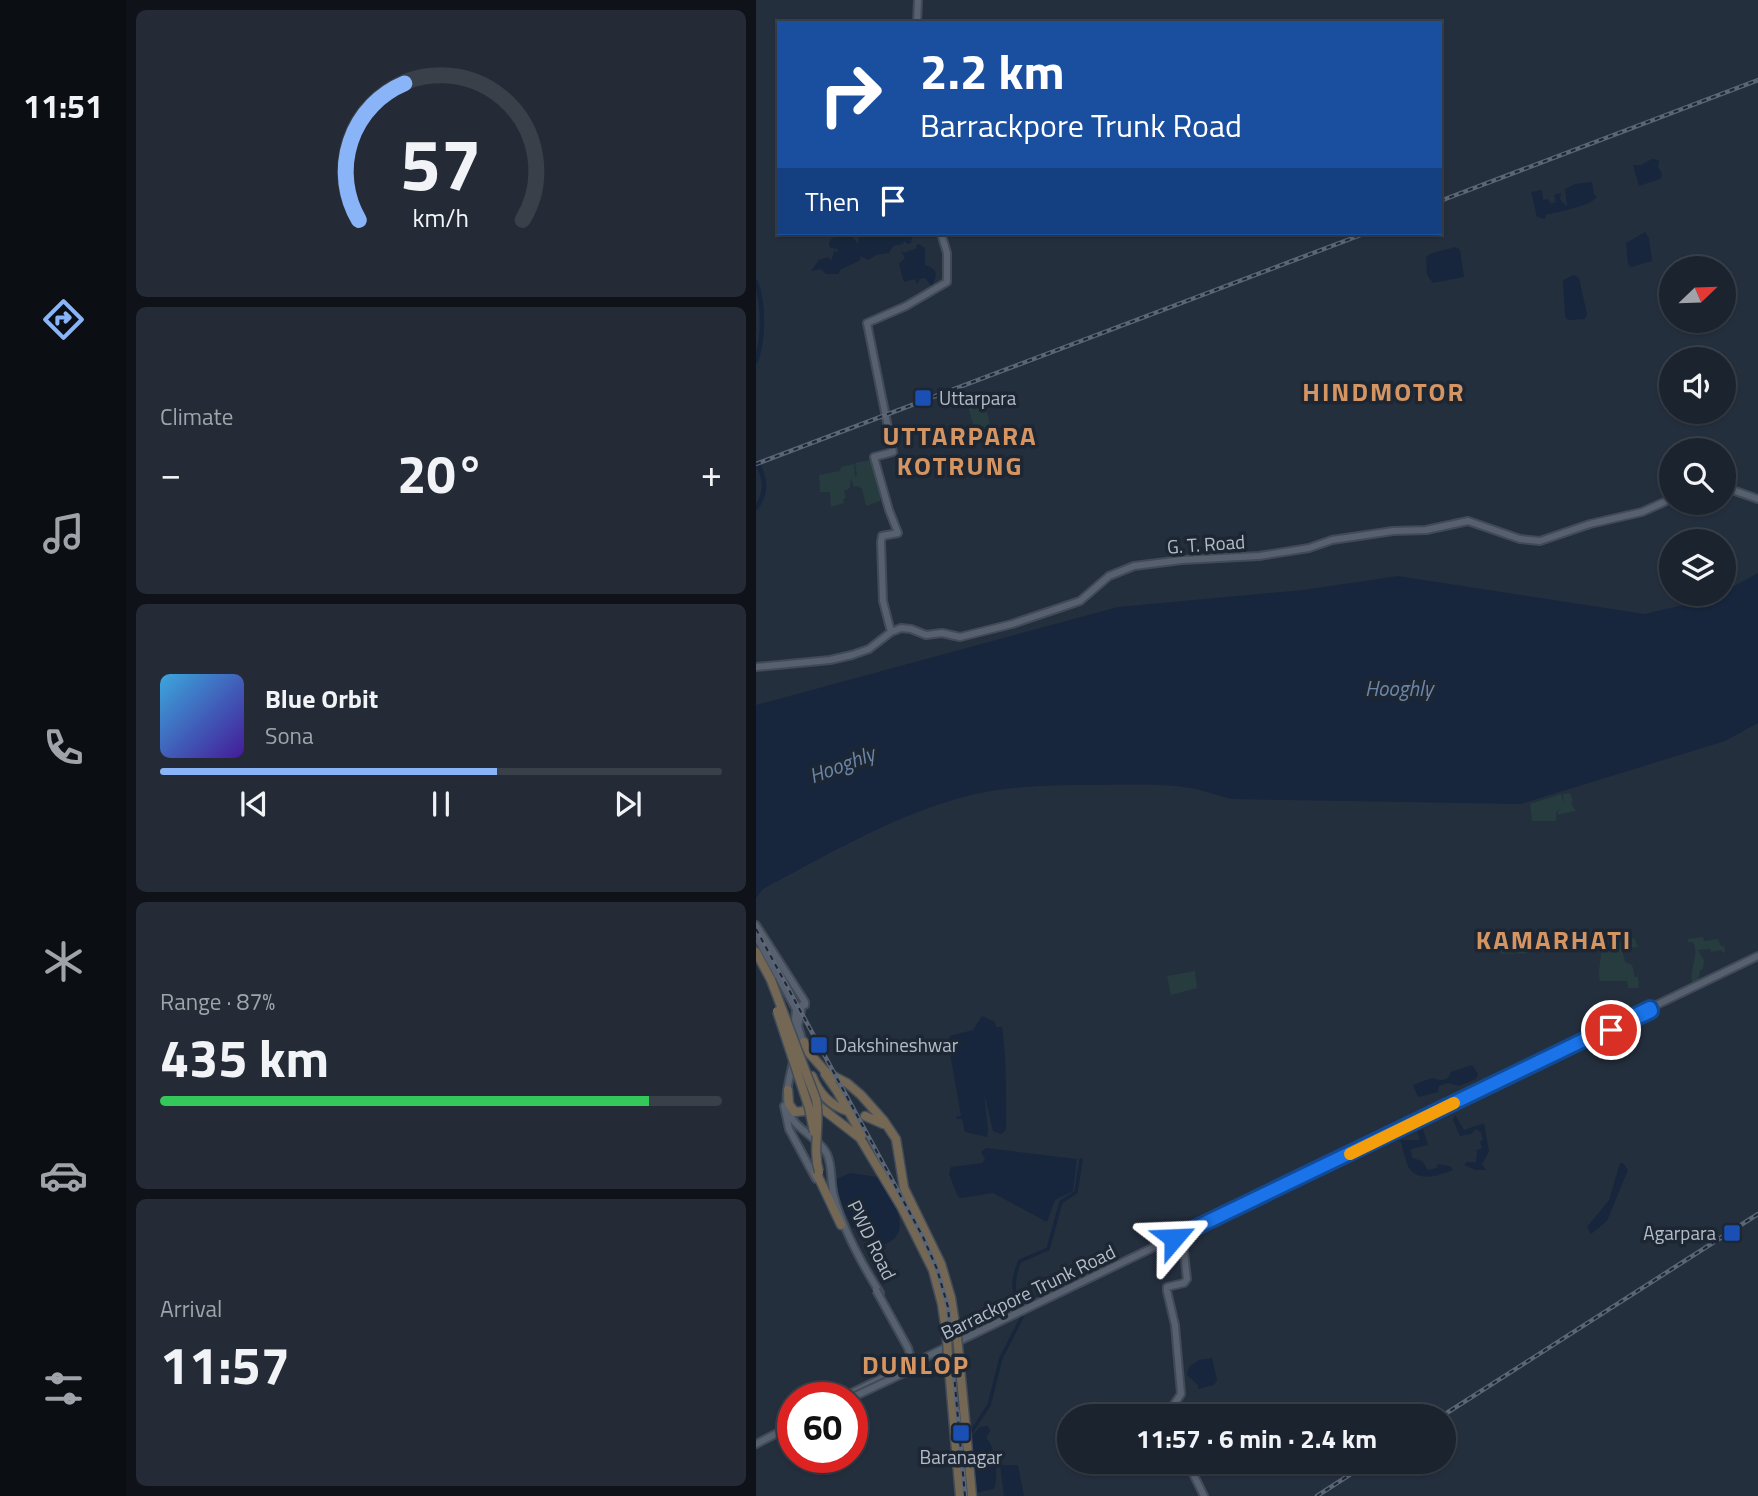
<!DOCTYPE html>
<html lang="en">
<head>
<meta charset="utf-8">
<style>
	:root { --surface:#1b232e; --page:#242b36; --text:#f1f3f6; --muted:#a0a4aa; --line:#39404a; --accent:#8ab4f8 }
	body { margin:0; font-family:"Titillium Web",sans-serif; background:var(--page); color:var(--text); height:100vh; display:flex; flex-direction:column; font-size:26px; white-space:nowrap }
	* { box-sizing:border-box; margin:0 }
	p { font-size:23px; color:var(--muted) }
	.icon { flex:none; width:38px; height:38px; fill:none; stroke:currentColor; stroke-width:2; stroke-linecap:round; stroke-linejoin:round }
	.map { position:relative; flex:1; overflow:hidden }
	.drawer { display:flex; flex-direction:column; gap:10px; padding:10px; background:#0f1319; width:630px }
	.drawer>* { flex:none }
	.banner { position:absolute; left:21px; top:21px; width:665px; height:214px; border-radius:0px; box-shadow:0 2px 5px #0004,0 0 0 2px var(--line); background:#1a4fa0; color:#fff; overflow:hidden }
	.needle { width:46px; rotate:67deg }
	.tools { position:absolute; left:903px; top:256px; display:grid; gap:14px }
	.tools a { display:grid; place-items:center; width:77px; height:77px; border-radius:50%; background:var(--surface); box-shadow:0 2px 5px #0004,0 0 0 2px var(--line); font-size:35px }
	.speed { position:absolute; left:21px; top:1382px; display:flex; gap:14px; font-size:35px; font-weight:700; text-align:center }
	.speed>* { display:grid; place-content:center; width:91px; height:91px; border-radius:50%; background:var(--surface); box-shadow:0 2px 5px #0004,0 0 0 2px var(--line); line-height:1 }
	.speed .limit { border:10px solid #d22; background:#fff; color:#111 }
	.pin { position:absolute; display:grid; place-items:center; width:60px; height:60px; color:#fff; margin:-30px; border:4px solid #fff; border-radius:50%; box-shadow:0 2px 7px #0007 }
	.me { position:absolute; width:77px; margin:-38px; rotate:64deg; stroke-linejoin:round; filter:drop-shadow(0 0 5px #0008) }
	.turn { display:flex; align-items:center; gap:24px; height:147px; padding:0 28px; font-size:32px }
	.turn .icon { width:91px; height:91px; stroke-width:2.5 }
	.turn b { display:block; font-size:49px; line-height:60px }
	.then { display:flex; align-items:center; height:66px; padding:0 28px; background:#0003; gap:14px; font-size:26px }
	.big { font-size:52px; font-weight:700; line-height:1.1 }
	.drawer .widget { flex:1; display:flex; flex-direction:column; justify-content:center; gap:10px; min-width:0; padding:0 24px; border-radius:10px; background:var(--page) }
	.drawer .dial { align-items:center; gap:0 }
	.dial svg { height:182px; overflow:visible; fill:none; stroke:var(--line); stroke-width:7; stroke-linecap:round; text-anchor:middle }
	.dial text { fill:var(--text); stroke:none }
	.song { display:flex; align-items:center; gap:21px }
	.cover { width:84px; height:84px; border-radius:10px; background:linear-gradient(135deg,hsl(200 70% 55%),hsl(260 70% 35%)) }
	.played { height:7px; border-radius:4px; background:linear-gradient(90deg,var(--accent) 60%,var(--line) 60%) }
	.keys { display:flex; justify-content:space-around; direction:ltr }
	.heat { display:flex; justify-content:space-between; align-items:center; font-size:38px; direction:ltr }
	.charge { height:10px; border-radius:5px; background:linear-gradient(90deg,#34c759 87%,var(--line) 0) }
	.trip { position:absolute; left:301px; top:1404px; width:399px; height:70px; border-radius:35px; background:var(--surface); box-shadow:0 2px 5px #0004,0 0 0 2px var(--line); font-weight:700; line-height:70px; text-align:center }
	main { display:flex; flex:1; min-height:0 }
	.dock { display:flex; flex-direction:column; width:126px; justify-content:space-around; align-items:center; background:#0b0e12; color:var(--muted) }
	.dock .icon { width:49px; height:49px }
	.dock .current { color:var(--accent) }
	.dock b { font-size:32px; color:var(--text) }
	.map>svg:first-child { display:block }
</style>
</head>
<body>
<main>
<nav class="dock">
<b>11:51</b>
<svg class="icon current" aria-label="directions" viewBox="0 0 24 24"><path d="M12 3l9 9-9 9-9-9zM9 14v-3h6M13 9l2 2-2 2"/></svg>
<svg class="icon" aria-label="music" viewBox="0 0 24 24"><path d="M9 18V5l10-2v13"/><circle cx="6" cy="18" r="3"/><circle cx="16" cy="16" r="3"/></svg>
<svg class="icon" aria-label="phone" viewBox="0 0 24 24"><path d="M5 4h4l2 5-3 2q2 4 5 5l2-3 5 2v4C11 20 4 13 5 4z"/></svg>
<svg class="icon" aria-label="climate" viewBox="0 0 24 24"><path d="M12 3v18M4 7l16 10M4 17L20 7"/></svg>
<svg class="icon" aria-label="car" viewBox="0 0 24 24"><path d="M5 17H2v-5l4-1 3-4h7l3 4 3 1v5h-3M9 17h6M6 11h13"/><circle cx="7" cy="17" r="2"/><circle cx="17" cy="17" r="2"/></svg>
<svg class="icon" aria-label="filters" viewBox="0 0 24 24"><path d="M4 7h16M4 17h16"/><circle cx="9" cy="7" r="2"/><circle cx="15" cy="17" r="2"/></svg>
</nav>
<section class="drawer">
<div class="widget dial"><svg viewBox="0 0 100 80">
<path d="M14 69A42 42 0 1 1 86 69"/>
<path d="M14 69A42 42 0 0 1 34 9" stroke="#8ab4f8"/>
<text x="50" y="56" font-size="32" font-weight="700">57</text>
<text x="50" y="72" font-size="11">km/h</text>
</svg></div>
<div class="widget"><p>Climate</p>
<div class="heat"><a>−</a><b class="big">20°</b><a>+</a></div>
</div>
<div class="widget">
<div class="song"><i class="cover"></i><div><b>Blue Orbit</b><p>Sona</p></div></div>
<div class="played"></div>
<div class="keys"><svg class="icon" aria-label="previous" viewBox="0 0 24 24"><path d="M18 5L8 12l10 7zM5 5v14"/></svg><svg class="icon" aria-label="pause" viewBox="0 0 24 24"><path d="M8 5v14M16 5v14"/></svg><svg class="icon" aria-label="next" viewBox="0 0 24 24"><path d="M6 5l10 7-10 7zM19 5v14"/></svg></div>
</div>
<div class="widget"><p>Range · 87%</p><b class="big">435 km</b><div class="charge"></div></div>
<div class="widget"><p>Arrival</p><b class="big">11:57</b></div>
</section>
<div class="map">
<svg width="1002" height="1496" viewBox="0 0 1002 1496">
	<rect width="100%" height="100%" fill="#242f3e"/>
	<!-- green -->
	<path fill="#263c3f" d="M217,392H227L234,426L219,431L211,403L217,402Z
		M119,459L128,496L124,498V501L110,506L106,489L102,486L98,487L95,478L94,488L88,491L90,498L87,499L88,503L75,507L74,492H64L63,475L84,471L85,467L98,464L99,477L101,475L99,463Z
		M814,793L817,802L815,803L820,811L801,815L803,809L800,813V821H776L774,804L805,794L808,804L807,794Z
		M773,934L774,953L745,954V937Z
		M947,937L948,941L962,939L965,946H968L969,952L967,953L965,950L955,952L954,949L942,950L948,960L947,969L944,970L943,979L936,983C933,967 944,957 937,942H932V939Z
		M878,938L882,947L872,948L877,943H871L870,948L866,949L869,962L876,965L879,977H882L883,988H872L871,981H844C841,969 846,960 845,948L854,945L853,941L857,940L860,944Z
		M439,971L441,988L415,995L411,976Z"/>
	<!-- water -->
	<path fill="#17263c" d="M896,159L903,160L902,167L906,174L904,179L883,186L877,165H885Z
		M836,182L838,194L841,197C833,207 804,211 790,215L789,219L781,217L775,192L786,190L787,200L792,199L795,204L800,202L798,195L803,193L805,194L804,199L811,207L809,189L819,184Z
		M889,232L893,238L896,261L875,267L872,264L870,243Z
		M93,233L102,244L103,237L116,234L113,237L118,233H125L127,236L133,237L138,233H148L151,235L162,233L156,237L155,243L152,244L148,241L147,244L137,246L133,253L120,255L112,260L105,256L103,261L85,269L82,274H70L65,269L55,271L63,260L72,257L75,261L78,252L76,251L82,252V249L74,248L73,243L76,238Z
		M163,244L169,248V265C184,270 180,276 176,287L169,278L164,279L161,284L159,279L148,282L143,264L149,258L145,251L148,253L161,248L160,245Z
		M700,247L704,250L708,277L677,283L671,275L670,257L676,253Z
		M818,275L823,278L831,314L829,319L812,320L809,317L807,280Z
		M1002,573V723L969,741L765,804L476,799C462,796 448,790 434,788C405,783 373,785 344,785C296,785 247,785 200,799C132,819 69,856 7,889L0,898V705L362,607L547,590L642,576L889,614L956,598Z
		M226,1016L239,1022L240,1027H246C251,1060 250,1097 250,1130L245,1134L237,1131L228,1093L232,1129L231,1137L209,1132L206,1119H200L201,1116H205L192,1042L194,1036L217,1030Z
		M716,1065L722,1074L720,1079L703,1086L692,1083L683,1086L682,1092L662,1097L657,1085L676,1078C683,1079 684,1082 692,1078L695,1072Z
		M699,1115L708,1130L728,1123L733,1152L726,1164L730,1170H720L708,1165L711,1162H720L721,1151H719L726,1148L724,1142L727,1140L725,1132L720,1129L715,1134L704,1136L697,1120Z
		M667,1129L672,1145L655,1149L656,1158L666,1161L672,1170L680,1168L682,1164L694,1166L697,1170C681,1177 655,1184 650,1160C648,1154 646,1150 646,1144L643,1140H664L661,1132Z
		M230,1148L321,1159L317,1191L299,1200L291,1222L237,1193L206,1198L202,1197L193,1174L195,1167L226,1163L229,1159L225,1152Z
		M864,1163H867L872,1170L851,1221L835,1234L831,1227L853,1200Z
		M94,1173L122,1177C139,1201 164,1242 116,1247L108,1233L96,1227L83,1200L79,1190L80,1179Z
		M456,1358L461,1380L458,1385L442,1389V1385L431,1375L433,1367L443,1360Z
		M232,1426L234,1431L230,1438C240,1446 243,1478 238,1489L219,1493L214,1438L224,1427Z
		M244,1465H262L268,1496H248Z"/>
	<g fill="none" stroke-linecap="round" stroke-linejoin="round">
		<!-- stream -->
		<path stroke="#17263c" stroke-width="2" d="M870,946L872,948"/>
		<!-- canal -->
		<path stroke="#17263c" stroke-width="3.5" d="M214,1434L233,1405L245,1358L266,1317C258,1296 254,1283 264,1261L292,1249L305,1202L320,1192L325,1160"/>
		<!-- river -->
		<path stroke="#17263c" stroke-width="4.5" d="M0,282C8,306 8,337 0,361
			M0,462C10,477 11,493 0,508"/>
		<defs>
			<path id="major" d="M161,23L162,0
				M968,487L1002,499
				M135,632L127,601L125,542L126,536L142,533L133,510L118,457L137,452L111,323L150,306L191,282V253L185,233
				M0,667L74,660L96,655L113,649L135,632L145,628L155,629L170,635L186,633L204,637L256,624L324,601L353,576L378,566L426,560L503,556L553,548L576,540L637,531L670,530L712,521L764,539L784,541L834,524L886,512L915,499
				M0,925L49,1002V1005H46L42,1026L48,1046
				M0,936L40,1009L38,1033L33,1037
				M37,1062C34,1077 28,1095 32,1110C38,1130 62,1136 71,1154C77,1167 74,1182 78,1196C87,1230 106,1264 124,1293
				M28,1106L33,1129L60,1179
				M85,1398L1002,956
				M410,1416L425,1394L419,1325L411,1291V1287L428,1283L431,1279L426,1235
				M0,1444L37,1425
				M431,1461L448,1496"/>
			<path id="highway" d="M0,952L15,980
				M48,1042L53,1053L70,1072L91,1083L105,1095L128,1121L140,1139L148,1188L185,1264L195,1298L201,1336
				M69,1074L81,1091L106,1135
				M46,1076L54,1093L64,1107L104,1138L146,1208L177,1270L186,1304L191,1338
				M56,1076C63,1093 73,1105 91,1111
				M32,1090L33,1104L39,1112L49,1111L53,1101
				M109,1116L127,1124
				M60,1172L85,1225
				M192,1357L204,1496
				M208,1409L216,1496"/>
		</defs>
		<!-- major casing -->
		<use href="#major" stroke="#414a57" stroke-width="10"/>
		<!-- highway casing -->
		<use href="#highway" stroke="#434c59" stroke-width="11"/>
		<!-- major -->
		<use href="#major" stroke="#56606e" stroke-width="6"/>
		<!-- highway -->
		<use href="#highway" stroke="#746855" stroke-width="8"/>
		<defs>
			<path id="rail" d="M684,201L1002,80
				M0,464L610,233
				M0,929L167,1237L181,1269L192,1307L209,1496
				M686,1416L1002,1214
				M561,1496L615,1461"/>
		</defs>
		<!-- rail casing -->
		<use href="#rail" stroke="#5a6575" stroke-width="4.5"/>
		<!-- rail -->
		<use href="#rail" stroke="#1d2633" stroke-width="2" stroke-dasharray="5" stroke-linecap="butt"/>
		<defs>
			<path id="major-bridge" d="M95,1398L148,1373L156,1362L152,1348L120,1290"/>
			<path id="highway-bridge" d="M15,980L60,1099C65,1123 56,1148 63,1172
				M21,1011L53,1108L58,1132
				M201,1336L208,1409
				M191,1338L192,1357"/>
		</defs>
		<!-- major-bridge casing -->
		<use href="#major-bridge" stroke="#414a57" stroke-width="10" stroke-linecap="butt"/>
		<!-- highway-bridge casing -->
		<use href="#highway-bridge" stroke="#434c59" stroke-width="11" stroke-linecap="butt"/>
		<!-- major-bridge -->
		<use href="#major-bridge" stroke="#56606e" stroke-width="6"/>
		<!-- highway-bridge -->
		<use href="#highway-bridge" stroke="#746855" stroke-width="8"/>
	</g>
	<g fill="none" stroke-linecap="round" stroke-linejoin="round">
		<defs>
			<path id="route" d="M418,1238L894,1008L895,1011L855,1030"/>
		</defs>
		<!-- route casing -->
		<use href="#route" stroke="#114b97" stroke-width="18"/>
		<!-- route -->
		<use href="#route" stroke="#1a73e8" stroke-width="12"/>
		<!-- slow -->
		<path stroke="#f59e0b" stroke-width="12" d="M594,1154L698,1103"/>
	</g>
	<!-- markers -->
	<g fill="#1a4fb4" stroke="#1d2633" stroke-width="2.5">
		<rect x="158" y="389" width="18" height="18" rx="3.5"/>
		<rect x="54" y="1036" width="18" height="18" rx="3.5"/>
		<rect x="967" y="1224" width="18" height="18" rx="3.5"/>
		<rect x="196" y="1424" width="18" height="18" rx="3.5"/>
	</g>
	<g text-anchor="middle" stroke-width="7" stroke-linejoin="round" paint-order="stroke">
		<!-- poi labels -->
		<g font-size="19" fill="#b4bcc9" stroke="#1d2633" text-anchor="start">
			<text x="183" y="405">Uttarpara</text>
			<text x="79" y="1052">Dakshineshwar</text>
			<text x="960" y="1240" text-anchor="end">Agarpara</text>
			<text x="205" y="1464" text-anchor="middle">Baranagar</text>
		</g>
		<!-- street labels -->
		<g font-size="19" fill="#b4bcc9" stroke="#1d2633">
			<text transform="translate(450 544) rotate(-4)" y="7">G. T. Road</text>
			<text transform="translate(116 1240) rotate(64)" y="7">PWD Road</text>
			<text transform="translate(272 1292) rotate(-26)" y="7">Barrackpore Trunk Road</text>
		</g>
		<!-- water labels -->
		<g font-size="21" font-style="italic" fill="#6d86a8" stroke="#1d2633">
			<text x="643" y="696">Hooghly</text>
			<text transform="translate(86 765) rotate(-21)" y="7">Hooghly</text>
		</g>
		<!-- district labels -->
		<g font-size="26" font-weight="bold" letter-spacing="2" fill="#d59563" stroke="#1d2633">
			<text x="628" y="401">HINDMOTOR</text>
			<text x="204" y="445">UTTARPARA<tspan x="204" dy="30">KOTRUNG</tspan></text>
			<text x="798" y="949">KAMARHATI</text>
			<text x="160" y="1374">DUNLOP</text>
		</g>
	</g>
</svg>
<div class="tools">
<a><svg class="needle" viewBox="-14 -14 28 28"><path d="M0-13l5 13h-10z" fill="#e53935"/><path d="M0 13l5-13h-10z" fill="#a0a4aa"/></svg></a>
<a><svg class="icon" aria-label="sound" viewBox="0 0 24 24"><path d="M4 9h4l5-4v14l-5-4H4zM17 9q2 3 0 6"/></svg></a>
<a><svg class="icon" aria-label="search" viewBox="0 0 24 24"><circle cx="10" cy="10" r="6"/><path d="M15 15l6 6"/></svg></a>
<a><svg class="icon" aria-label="layers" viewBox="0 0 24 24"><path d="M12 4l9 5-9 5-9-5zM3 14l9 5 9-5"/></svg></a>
</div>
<div class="speed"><div class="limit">60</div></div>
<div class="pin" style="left:855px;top:1030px;background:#d93025"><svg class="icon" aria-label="arrive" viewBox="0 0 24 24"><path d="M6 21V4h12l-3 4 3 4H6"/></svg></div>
<svg class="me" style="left:418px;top:1238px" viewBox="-20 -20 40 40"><path d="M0-17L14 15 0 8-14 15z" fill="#1a73e8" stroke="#fff" stroke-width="4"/></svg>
<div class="trip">11:57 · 6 min · 2.4 km</div>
<div class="banner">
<div class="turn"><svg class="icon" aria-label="right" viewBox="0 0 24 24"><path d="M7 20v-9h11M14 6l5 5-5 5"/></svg><div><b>2.2 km</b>Barrackpore Trunk Road</div></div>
<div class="then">Then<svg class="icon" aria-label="arrive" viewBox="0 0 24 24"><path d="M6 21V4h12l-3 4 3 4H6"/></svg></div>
</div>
</div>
</main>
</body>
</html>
